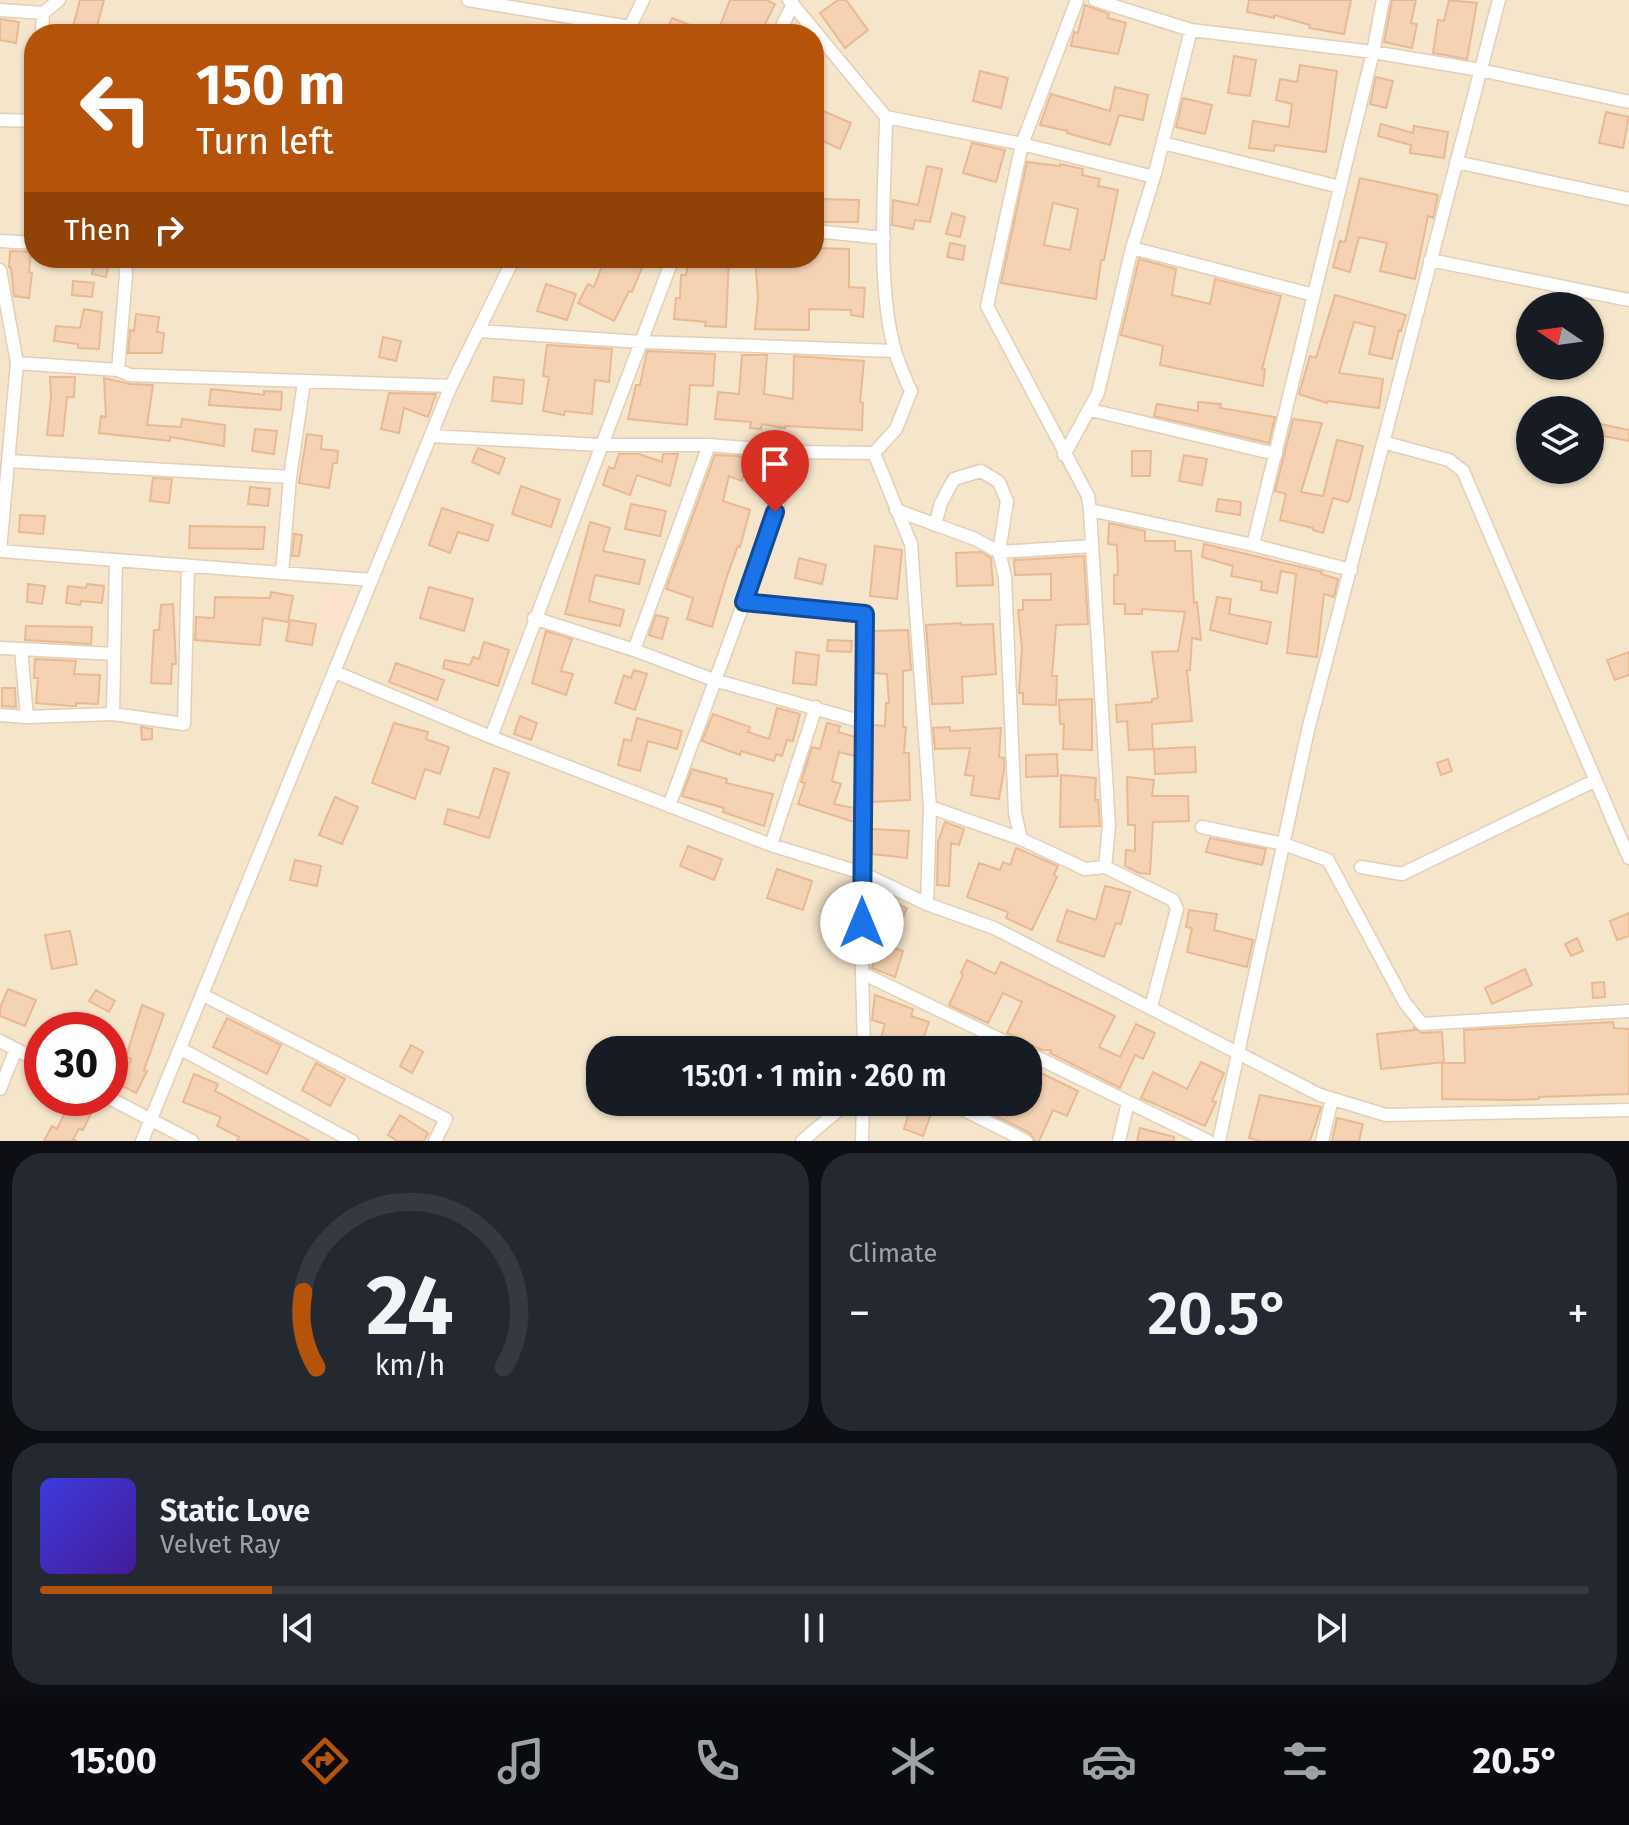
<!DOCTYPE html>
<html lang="en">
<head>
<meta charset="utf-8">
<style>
	:root { --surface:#171b24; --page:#242831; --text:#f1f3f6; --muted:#9ea1a6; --line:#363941; --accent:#b45309 }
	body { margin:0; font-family:"Fira Sans",sans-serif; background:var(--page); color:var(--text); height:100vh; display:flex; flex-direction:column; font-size:30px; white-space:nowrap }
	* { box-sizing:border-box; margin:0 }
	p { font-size:26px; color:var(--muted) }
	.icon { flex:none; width:44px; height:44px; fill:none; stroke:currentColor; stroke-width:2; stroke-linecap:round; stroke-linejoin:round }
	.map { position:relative; height:1141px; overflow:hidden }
	.details { display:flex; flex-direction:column; gap:12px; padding:12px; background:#0d0f14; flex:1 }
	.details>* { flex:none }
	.top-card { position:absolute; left:24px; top:24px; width:800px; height:244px; border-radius:32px; box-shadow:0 2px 6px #0004; background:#b45309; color:#fff; overflow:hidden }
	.needle { width:52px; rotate:283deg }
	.buttons { position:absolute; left:1516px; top:292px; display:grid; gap:16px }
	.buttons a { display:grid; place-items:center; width:88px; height:88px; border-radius:50%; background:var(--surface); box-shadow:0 2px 6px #0004; font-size:40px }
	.speed { position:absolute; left:24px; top:1012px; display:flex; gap:16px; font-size:40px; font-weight:700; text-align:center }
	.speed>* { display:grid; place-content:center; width:104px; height:104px; border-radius:50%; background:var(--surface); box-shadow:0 2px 6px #0004; line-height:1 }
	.speed .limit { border:12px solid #d22; background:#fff; color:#111 }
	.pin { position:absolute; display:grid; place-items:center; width:68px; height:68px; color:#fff; margin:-82px -34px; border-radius:50% 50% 50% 0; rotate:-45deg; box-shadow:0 0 8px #0007 }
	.pin .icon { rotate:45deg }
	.me { position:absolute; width:88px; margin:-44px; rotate:0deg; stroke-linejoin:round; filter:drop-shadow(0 0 6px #0008) }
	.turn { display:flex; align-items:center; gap:28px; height:168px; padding:0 40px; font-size:36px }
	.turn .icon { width:104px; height:104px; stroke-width:2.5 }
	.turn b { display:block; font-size:56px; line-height:68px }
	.then { display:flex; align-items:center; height:76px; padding:0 40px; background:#0003; gap:16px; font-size:30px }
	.big { font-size:60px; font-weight:600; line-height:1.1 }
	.details .tile { flex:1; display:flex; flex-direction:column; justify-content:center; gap:12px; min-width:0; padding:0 28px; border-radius:32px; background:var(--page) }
	.details .dial { align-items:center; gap:0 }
	.dial svg { height:208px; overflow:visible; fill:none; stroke:var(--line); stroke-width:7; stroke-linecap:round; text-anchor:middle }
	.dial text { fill:var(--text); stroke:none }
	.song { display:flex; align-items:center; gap:24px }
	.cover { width:96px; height:96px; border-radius:12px; background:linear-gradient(135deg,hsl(240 70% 55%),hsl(260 70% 35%)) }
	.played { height:8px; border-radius:4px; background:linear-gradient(90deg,var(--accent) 15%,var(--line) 15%) }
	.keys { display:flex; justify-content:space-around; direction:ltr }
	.heat { display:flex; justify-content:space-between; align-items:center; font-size:44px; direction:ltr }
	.details .tiles { flex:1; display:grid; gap:12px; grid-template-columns:1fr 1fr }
	.tile:last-child { grid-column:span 2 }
	.trip { position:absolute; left:586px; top:1036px; width:456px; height:80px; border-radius:32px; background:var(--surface); box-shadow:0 2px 6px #0004; font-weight:600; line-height:80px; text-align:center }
	.menu { display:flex; height:128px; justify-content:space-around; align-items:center; background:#090b0e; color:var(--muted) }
	.menu .icon { width:56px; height:56px }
	.menu .active { color:var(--accent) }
	.menu b { font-size:36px; color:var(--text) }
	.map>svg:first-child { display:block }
</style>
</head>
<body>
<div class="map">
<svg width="1629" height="1141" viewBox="0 0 1629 1141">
	<rect width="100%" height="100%" fill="#fef3dd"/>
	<!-- residential -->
	<path fill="#f5e5cb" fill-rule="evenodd" d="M0,0H1629V1141H0ZM34,34H814V258H34ZM1530,306H1590V366H1530ZM1530,410H1590V470H1530ZM42,1030H110V1098H42ZM600,1050H1028V1102H600Z"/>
	<!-- commercial -->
	<path fill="#ffe1d0" d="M328,590L353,597L342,631L316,624Z"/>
	<!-- building -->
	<path fill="#f4d2b3" stroke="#e8b993" stroke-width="2" fill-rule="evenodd" d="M80,0H104L95,34H71Z
		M730,0H766L775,4L760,34H717Z
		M838,0H846L868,30L845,48L820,13Z
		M1249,0H1351L1344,34L1309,28L1310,25L1274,15V18L1247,12Z
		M1392,0H1416L1411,23L1417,24L1412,48L1384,42Z
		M1449,0L1477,3L1467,59L1433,53L1438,20L1444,21Z
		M1085,5L1109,14L1108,18L1126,23L1118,54L1071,46L1074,32L1078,33Z
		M672,18L710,33V34H665Z
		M0,19L19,22L16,43L0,40Z
		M1234,56L1256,60L1250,96L1228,93Z
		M1300,65L1337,71L1326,152L1275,145L1274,151L1249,148L1253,121L1289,127L1292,104L1276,100L1280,79L1297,82Z
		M980,71L1008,78L1001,108L973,101Z
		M1376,77L1393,81L1386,108L1370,104Z
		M1115,87L1148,95L1143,120L1119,115L1110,145L1067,133L1068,131L1040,125L1051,94L1110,111Z
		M1183,98L1212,105L1205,134L1176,127Z
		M821,110L851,123L840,149L814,137V126Z
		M1606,112L1629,117L1623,148L1599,143Z
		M1381,124L1413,133L1414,126L1448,132L1444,158L1410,153L1411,145L1378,136Z
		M972,143L1005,150L996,182L963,173Z
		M1027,162L1060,166V164L1083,169L1082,175L1100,179L1098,186L1118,190L1104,260H1101L1096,299L1001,283ZM1053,203L1078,209L1070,250L1044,245Z
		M927,166L942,169L930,222L915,220L913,229L892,225L893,200L918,205Z
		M1360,178L1438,195L1433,218L1428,216L1415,279L1380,271L1387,243L1359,237L1350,272L1333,267L1340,241L1345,242Z
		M822,199L859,200L858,222H822Z
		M952,213L965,217L960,237L946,234Z
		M950,243L965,246L963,260L947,257Z
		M815,248L849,249V287L865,288L863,317L851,315V310L809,309V330L755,329L758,298L755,258H815Z
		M10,251L31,252L29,272L32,273L29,298L14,296L11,268L9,267Z
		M95,258H110L106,277L92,274Z
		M605,258H646L632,292L629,291L614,321L578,303L588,284L594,287Z
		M689,258H729L726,327L705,326L706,322L674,319L676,298H680L681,275H686Z
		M1139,259L1176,269L1172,295L1210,304L1215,279L1281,296L1262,369H1265L1263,386L1160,365L1163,346L1121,335Z
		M73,281L94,283L92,297L72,295Z
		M546,284L576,294L567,320L537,311Z
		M1335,295L1406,315L1401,331L1399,330L1392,359L1369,354L1375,327L1354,322L1339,373L1383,379L1379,408L1328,401L1327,403L1299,394L1310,356L1316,358Z
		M84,309L102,312L99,349L78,348V344L54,341L56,326L80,328Z
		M136,314L159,317L157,332L164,333L162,353H128L130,330L134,331Z
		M383,337L401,341L396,361L379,357Z
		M547,345L612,349L609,382L595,380L592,414L565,411L564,415L543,411L549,377L543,376Z
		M647,351L715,354L713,386L690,385L687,425L628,419L636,385H640Z
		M742,355H767L764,394L793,399L794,356L864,361L860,402L863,403L862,430L785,426V428L762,424L761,429L750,428L751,422L715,419L718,392L739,394Z
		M50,377H75L74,397H67L63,436L47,435L51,397Z
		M494,377L524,380L522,404L492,401Z
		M104,378L130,384L153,385L147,425L181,427L182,419L225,425L224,446L170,437V441L99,433L101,416L106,417Z
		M211,389L264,395V391L282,392L281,410L209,405Z
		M389,393L436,394L428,417L404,408L399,433L381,429Z
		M1198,402L1221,404L1220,408L1275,417L1269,443L1154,416L1157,404L1198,411Z
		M1293,419L1322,423L1301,492L1323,496L1337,440L1363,446L1350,499L1348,502L1333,498L1323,533L1313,530V528L1280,520L1286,494L1275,491Z
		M1600,424L1629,430V441L1598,435Z
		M255,429L277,431L274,454L252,451Z
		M307,434L322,436L321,449L338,451L337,463H333L329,488L299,483Z
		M478,448L505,458L499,474L472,462Z
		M1132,451H1151L1150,476H1132Z
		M619,454H639L662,462L663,454H678L670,486L637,475L630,495L603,485L609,467L614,469Z
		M715,455L738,456L754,461L755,458L771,464L764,483L743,476L742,481L729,476L723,501L750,510L740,547L738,546L727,576L712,627L687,619L693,598L666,589Z
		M1184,455L1207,459L1202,485L1179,481Z
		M153,478L172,479L169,503L150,501Z
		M521,486L560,500L551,527L512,514Z
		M250,487L270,489L268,506L248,504Z
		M1218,499L1241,502L1240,515L1216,511Z
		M631,504L666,511L660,536L625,529Z
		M442,508L493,525L488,541L458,532L450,553L429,545Z
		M20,515L45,516L43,534L19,532Z
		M590,522L610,528L603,551L645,560L639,584L595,575L589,601L624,610L620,626L565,614Z
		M1109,523L1145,531V541H1175V551H1191L1194,603L1197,602L1201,640L1192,638L1190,670H1187L1192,721L1152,724L1153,749L1129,750L1127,721L1117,722L1116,705L1152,702V699L1158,698L1152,652L1178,651L1185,612L1142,609V614H1125V604H1114V575H1118L1117,545L1108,544Z
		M190,526L265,527L263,549L189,548Z
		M294,534L302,535L299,556H292Z
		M1204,544L1322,572L1321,574L1338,579L1334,597L1324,594L1317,657L1287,653L1296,574L1281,571L1277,593L1261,590L1262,582L1231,576L1233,566L1202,557Z
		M875,546L902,550L897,599L870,596Z
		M981,552L991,558L993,585L957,586L956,553Z
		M1084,556L1088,624L1056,625L1052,676H1057L1056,705L1023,704V693H1019L1022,648L1018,610H1023V600H1051V574L1015,575L1014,560Z
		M799,558L826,565L822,584L795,578Z
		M28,584L45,586L42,604L27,602Z
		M87,584L104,586L102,603L81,601L80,605L66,603L68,586L86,588Z
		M429,587L473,599L464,631L420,618Z
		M271,592L293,596L288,622L263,618L260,645L195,640L196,617L214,618L215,597L270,598Z
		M1217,597L1231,599L1229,614L1271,622L1267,644L1210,630Z
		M173,604L176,664H172L171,684L151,683L154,630H159L161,605Z
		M656,615L668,618L662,639L649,635Z
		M290,620L316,624L312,645L286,641Z
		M961,623V625L993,624L996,674L962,677L963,703L932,704L926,625Z
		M26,626L92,627L91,644L25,640Z
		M908,630L911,670L903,671V727H906L904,753H909L910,800L872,802L873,725L885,726L886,703H889L887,674L874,673V631Z
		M546,631L572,639L561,671L573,674L566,695L532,683Z
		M828,640L852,641L851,652L827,651Z
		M484,642L509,650L498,686L443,668L445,660L470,665L473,657L479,659Z
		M796,652L819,655L816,685L793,683Z
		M1629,652V675L1615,680L1607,660Z
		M35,659L76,661L74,674L100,675L98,704L76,703V706H72L36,703L38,678H34Z
		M396,663L444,680L437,700L389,682Z
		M634,670L647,674L635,710L615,703L624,675L631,678Z
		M2,688H15L16,707L2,706Z
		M1092,699V750L1063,749L1064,724H1060L1059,700Z
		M777,708L800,714L793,741L787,740L782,756L776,754L774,761L741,751L740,755L702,741L713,714L750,727L748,732L769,739Z
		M520,716L537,723L531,740L514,734Z
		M637,718L682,731L677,749L648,741L640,771L618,765L624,739L631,741Z
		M394,723L428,732L426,739L449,747L440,774L425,769L415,799L372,783Z
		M827,723L840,726L838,732L855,737V756L839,752L832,781L841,784L834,804L854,808V822L798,804L805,783L801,782L812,747L820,749Z
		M141,727L152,729V739L142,740Z
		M950,727V731L1001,728L999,757L1004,758V770L999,799L971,795L974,776L965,775L970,748L935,749L933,728Z
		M1195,747L1196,772L1155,774L1154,749Z
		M1057,754L1058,776L1026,777V755Z
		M1448,759L1452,771L1441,775L1437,763Z
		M494,768L509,773L489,838L444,824L448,809L479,818Z
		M692,769L727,779L726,783L773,794L764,826L723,812L724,808L682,796Z
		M1061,775L1096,778L1095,800H1098L1100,826L1060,827Z
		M1127,777L1154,780L1152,796H1188L1189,821L1153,822L1150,874L1139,873L1125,866L1126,850L1135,851V825H1128Z
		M335,797L358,807L342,844L319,835Z
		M945,822L964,829L959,845L951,843L949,886L937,885L938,842Z
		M872,829L909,831L907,858L872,854Z
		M1210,838L1266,849L1262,865L1206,852Z
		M688,846L722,859L714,880L680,866Z
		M1016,848L1058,866L1054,875L1057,877L1032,930L1006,918L1008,912L967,897L979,863L1000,870L1003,862L1010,865Z
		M295,860L321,866L317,886L290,880Z
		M777,869L812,881L803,910L767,898Z
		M1105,886L1130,892L1121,924L1116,923L1104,957L1057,941L1067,910L1096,920Z
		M875,895L907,908L890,947L903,951L895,977L872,968L881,936L874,933L876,928L871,926L877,910L872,908Z
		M1189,910L1217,914L1214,930L1253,940L1247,967L1187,952L1192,928L1186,927Z
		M1629,913V936L1617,940L1610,921Z
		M70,931L77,964L52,969L45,935Z
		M1577,938L1583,951L1571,956L1565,944Z
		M967,960L995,974L1001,962L1115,1016L1099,1047L1120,1057L1136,1024L1155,1033L1143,1059L1135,1055L1120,1088L1050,1053L1051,1050H1042L1007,1033L1022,1002L1003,993L988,1023L949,1005L963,975L961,973Z
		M1525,969L1532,985L1492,1004L1485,988Z
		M1604,982L1605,997L1593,998L1592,983Z
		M8,989L36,1000L25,1026L0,1016V1008Z
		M96,990L115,1001L109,1012L89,1001Z
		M875,995L913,1009L911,1016L929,1022L921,1045L918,1044L916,1050H877L885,1024L872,1020Z
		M142,1005L164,1014L144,1070L147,1071L136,1093L119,1084L131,1059L126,1057Z
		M227,1018L281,1045L267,1074L213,1047Z
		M1613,1022L1614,1028L1629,1029V1094L1539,1097V1099L1512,1100L1442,1099V1063H1465L1464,1030Z
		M1414,1028L1422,1033L1442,1032L1444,1062L1381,1069L1377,1034L1414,1030Z
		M964,1037L996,1050H959Z
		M411,1045L423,1052L412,1073L400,1066Z
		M1201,1062L1224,1073L1212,1101L1216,1102L1205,1126L1141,1098L1153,1072L1187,1089Z
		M316,1063L345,1079L330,1106L302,1090Z
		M1041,1073L1078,1091L1067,1116L1053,1110L1039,1141H1035L1030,1133L968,1102H1028Z
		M194,1074L218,1084L215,1091L310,1141H237L239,1137L217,1126L221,1117L183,1102Z
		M1260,1095L1321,1107L1310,1141H1260L1249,1138Z
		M72,1098L94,1107L83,1130L79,1129L73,1139L77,1141H44L52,1126L57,1129Z
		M912,1104L932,1111L923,1136L904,1129Z
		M400,1115L428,1133L424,1141H397L388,1135Z
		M1337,1118L1363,1124L1359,1141H1332Z
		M1140,1128L1174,1137V1141H1137Z"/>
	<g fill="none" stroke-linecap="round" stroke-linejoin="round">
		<defs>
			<path id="minor" d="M468,0L630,27
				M789,0L886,117C885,187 876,284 895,351C899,365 905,378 911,391L896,429L874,453L911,544L930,807L927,904
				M1077,0L1022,144L987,306L1088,496L1090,510L1253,545L1351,570
				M1095,0L1191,30L1373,52L1480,70L1629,102
				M0,10L43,13
				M627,33L643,0
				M42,34L43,13L59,0
				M778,34L793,4
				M886,117L1022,144L1154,177
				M0,120L34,121
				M1163,143L1340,187
				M1456,162L1629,199
				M814,231L884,238
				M0,241L34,243
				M1132,248L1314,295
				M1430,260L1629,300
				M0,270L17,363L0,551
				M479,331L641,342L895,351
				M17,363L118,370L130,375L451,386
				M118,370L126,275L125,258
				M1091,410L1276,454
				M431,436L601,445H709L796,452L874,453
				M1383,442L1449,460L1463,471L1629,858
				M1064,455L1098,393L1132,248L1154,177L1191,30
				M8,461L290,477
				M896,510L975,539L999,552L1005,577L1015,813L1021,839L1085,869L1105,867L1109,826L1090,510
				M935,525L941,503L954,479L981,471L999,482L1007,501L999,552L1092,546
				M1253,545L1373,52L1383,0
				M0,551L372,580
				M282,573L290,477L304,382
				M744,602L865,614L862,973L864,1050
				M534,618L634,650L714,680L863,722
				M0,648L21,649L27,717L0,715
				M21,649L114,654
				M634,650L709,445
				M335,672L491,737L771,845L862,873L927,904L994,928L1320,1095L1386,1115L1629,1110
				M113,714L184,724L188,566
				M27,717L113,714L116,560
				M491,737L673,258
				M669,806L744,602L796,452
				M930,807L1021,839
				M1202,827L1284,844L1328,860L1405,1003L1422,1024L1629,1011
				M771,845L816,707
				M1105,867L1173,900L1177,909L1151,1007
				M1361,867L1402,874L1594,781
				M862,973L1022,1050
				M203,995L446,1119L435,1141
				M0,1041L42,1063
				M181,1049L352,1141
				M1028,1053L1208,1141
				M0,1089L16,1049
				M109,1098L192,1141
				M948,1102L1026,1141
				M142,1141L451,386L514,258
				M802,1141L848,1102
				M862,1141L863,1102
				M1119,1141L1128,1102
				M1219,1141L1308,730L1499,0
				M1322,1141L1332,1099"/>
		</defs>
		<!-- minor casing -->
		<use href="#minor" stroke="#e2cfb9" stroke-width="15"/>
		<!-- minor -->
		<use href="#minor" stroke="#fff" stroke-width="12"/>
	</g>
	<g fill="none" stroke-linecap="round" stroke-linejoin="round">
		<defs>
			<path id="route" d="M775,512L744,602L865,614L862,923"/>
		</defs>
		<!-- route casing -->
		<use href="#route" stroke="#114b97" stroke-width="20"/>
		<!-- route -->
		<use href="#route" stroke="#1a73e8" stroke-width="14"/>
	</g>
</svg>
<div class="buttons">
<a><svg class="needle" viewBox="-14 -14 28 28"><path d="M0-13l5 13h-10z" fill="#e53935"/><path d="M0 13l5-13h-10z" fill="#9ea1a6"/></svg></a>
<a><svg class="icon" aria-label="layers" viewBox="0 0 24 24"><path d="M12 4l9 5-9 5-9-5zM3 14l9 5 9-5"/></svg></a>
</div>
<div class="speed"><div class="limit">30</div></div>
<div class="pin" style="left:775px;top:512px;background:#d93025"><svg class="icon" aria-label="arrive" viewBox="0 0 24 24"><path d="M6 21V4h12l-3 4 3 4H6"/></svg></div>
<svg class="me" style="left:862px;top:923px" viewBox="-20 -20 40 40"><circle r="19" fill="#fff"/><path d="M0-13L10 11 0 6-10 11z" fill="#1a73e8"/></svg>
<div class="trip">15:01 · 1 min · 260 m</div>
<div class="top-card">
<div class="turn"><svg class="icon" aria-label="left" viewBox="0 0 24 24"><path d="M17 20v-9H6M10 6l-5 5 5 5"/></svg><div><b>150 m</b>Turn left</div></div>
<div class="then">Then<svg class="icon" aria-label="right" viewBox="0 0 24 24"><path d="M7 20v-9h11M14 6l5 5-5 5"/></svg></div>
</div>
</div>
<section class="details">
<div class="tiles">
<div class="tile dial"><svg viewBox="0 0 100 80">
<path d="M14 69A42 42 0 1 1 86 69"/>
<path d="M14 69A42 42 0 0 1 9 40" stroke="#b45309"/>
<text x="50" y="56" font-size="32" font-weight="700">24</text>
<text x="50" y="72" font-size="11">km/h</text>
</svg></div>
<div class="tile"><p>Climate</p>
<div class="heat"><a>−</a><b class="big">20.5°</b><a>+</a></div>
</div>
<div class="tile">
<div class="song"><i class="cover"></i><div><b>Static Love</b><p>Velvet Ray</p></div></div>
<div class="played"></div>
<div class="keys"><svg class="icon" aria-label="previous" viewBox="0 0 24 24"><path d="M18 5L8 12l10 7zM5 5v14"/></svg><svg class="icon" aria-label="pause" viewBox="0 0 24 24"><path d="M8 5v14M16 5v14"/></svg><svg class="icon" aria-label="next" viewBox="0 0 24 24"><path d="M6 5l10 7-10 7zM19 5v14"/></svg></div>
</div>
</div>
</section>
<nav class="menu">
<b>15:00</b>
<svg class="icon active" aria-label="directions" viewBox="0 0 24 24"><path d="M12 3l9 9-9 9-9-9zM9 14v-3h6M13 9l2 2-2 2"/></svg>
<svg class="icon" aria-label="music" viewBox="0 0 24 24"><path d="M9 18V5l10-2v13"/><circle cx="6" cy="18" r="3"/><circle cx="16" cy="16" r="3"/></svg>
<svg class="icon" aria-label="phone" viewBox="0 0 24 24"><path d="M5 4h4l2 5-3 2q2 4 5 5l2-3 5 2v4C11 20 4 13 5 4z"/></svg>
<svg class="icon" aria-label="climate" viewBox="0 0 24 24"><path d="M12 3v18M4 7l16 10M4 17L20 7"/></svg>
<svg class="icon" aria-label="car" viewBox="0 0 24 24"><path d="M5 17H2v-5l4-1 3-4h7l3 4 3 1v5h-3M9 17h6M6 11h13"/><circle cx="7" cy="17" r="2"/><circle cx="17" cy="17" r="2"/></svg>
<svg class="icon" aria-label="filters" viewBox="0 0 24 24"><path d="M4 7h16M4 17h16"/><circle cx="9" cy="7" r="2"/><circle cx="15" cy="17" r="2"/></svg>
<b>20.5°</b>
</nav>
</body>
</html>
